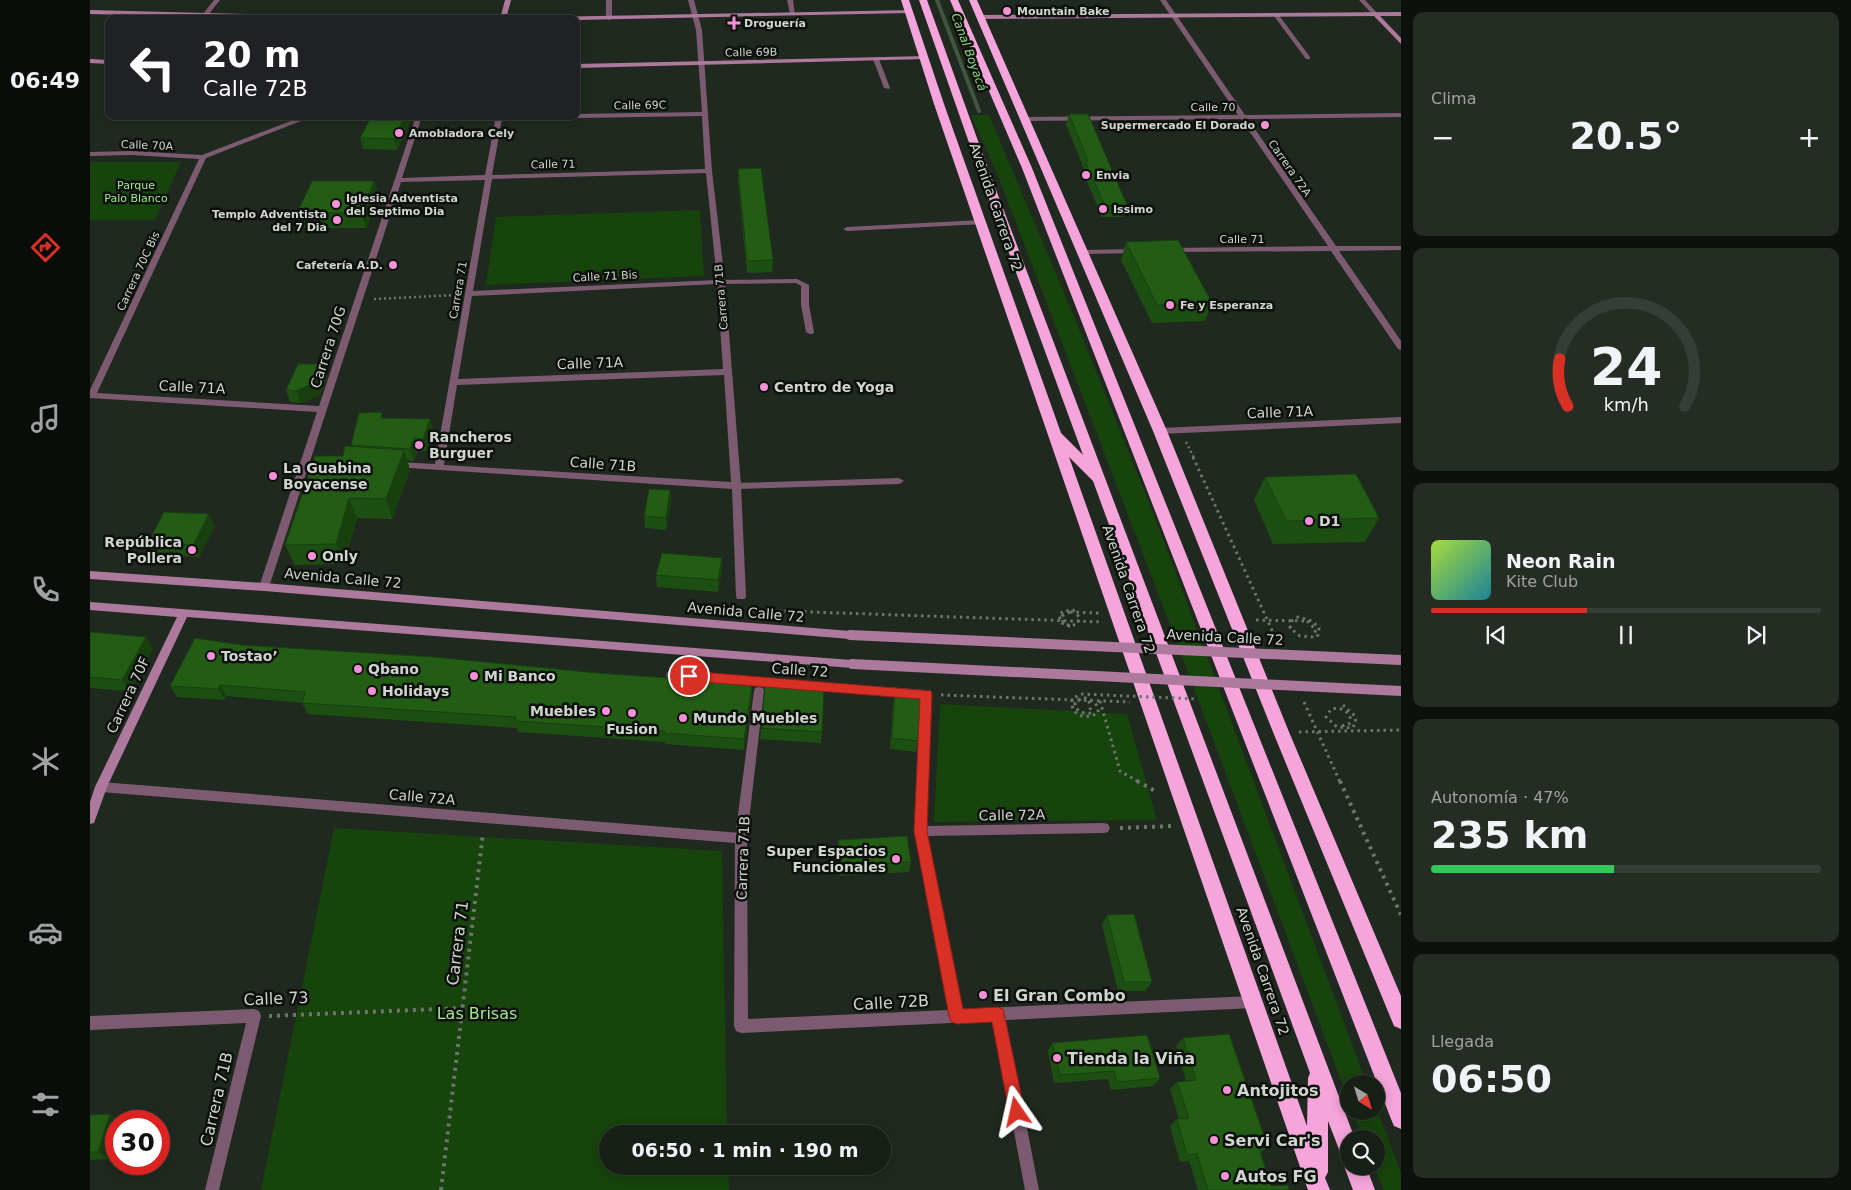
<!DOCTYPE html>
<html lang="es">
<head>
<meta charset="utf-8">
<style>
	:root { --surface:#181f17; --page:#252c24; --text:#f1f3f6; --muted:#9fa2a1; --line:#363d36; --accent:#d93025 }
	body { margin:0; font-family:"DejaVu Sans",sans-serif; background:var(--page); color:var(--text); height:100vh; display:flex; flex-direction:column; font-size:19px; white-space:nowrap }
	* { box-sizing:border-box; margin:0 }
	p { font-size:16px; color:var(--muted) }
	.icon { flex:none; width:28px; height:28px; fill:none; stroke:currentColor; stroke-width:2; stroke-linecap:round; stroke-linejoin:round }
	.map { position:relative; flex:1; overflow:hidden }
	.details { display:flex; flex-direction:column; gap:12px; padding:12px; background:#0d110d; width:450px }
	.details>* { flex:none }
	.top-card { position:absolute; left:15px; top:15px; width:475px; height:105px; border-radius:10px; box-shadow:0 2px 12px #0003,0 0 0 1px var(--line); background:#202124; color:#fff; overflow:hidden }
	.needle { width:32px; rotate:142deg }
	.tools { position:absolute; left:1250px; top:1075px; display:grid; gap:10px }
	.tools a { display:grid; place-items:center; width:45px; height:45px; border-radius:50%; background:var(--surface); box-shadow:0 2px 12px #0003,0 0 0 1px var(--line); font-size:25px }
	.speed { position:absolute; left:15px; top:1110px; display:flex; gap:10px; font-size:25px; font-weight:700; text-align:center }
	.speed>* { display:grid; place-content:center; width:65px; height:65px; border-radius:50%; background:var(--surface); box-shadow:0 2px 12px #0003,0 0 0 1px var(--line); line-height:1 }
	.speed .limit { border:8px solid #d22; background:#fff; color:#111 }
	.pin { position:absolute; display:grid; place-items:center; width:42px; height:42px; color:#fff; margin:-21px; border:2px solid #fff; border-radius:50%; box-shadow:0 1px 5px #0007 }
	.me { position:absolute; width:55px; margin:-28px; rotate:349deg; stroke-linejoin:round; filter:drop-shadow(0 0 4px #0008) }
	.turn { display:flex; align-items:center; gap:18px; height:105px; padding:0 15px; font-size:22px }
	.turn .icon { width:65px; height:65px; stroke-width:2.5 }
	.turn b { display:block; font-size:35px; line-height:42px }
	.big { font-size:38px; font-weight:700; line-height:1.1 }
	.details .tile { flex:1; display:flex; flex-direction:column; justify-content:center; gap:8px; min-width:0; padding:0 18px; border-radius:10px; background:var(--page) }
	.details .dial { align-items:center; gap:0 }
	.dial svg { height:130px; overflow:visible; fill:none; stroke:var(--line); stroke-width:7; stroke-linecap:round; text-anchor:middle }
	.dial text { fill:var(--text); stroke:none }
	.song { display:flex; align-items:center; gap:15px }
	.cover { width:60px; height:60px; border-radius:8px; background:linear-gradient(135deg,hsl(80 70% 55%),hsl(190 70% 35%)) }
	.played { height:5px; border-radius:2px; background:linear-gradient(90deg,var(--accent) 40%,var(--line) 40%) }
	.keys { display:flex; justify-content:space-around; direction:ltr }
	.heat { display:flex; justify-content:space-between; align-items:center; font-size:28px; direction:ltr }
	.charge { height:8px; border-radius:4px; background:linear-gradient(90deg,#34c759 47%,var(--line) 0) }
	.trip { position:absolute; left:509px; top:1125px; width:292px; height:50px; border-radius:25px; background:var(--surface); box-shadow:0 2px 12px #0003,0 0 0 1px var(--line); font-weight:700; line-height:50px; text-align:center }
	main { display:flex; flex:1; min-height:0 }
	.menu { display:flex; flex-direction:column; width:90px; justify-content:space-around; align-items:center; background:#0a0c09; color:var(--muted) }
	.menu .icon { width:35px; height:35px }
	.menu .selected { color:var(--accent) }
	.menu b { font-size:22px; color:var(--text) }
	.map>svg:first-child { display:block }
</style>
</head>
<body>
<main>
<nav class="menu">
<b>06:49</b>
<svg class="icon selected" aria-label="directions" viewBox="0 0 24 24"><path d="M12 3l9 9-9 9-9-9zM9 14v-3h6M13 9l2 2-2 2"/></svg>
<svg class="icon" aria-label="music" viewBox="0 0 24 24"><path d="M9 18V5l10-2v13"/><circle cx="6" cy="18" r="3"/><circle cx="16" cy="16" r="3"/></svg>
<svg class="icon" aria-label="phone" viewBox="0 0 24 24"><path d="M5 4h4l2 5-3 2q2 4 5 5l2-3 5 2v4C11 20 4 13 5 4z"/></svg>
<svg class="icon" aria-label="climate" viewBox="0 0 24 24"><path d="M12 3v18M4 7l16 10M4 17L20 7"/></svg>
<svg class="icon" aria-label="car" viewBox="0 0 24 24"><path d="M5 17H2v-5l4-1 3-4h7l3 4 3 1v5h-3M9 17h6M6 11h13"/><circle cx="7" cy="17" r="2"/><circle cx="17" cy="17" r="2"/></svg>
<svg class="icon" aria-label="filters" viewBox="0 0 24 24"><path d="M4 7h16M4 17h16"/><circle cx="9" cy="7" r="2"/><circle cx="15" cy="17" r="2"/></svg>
</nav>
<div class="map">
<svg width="1311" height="1190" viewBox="0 0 1311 1190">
	<rect width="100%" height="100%" fill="#20291f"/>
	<!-- green -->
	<path fill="#17430c" d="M881,115H899L983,314L1064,515L1277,1084H1259V1102L1079,622L908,176Z
		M0,162H91L65,220H0Z
		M610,210L614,276L396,285L406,217Z
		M850,704L1037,714L1067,820L844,822Z
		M244,828L632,851L637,1134H518V1166H638L639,1190H171Z
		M1286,1107L1311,1173V1190H1294L1284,1166H1286V1139H1273L1262,1111H1286Z"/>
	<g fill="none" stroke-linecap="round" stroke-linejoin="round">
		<!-- stream -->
		<path stroke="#40563e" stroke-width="4" d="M847,0L889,111"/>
		<!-- path-far2 -->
		<path stroke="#6d756c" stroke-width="2.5" stroke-dasharray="2 3" stroke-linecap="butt" d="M284,299L366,295
			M1096,442L1104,458"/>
		<!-- path-far1 -->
		<path stroke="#6d756c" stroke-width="3" stroke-dasharray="2.5 4" stroke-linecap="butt" d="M1103,457L1186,639
			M662,610L1013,622
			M980,612L1009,613
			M1166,620L1217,621
			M851,695L1040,702
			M999,701L1001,713
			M1010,701L1030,771L1049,782
			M1214,702L1250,782
			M1209,732L1311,730"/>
		<!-- path -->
		<path stroke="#6d756c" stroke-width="4" stroke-dasharray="3 5" stroke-linecap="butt" d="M1047,781L1067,792
			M1250,781L1311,915
			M1030,828L1083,826
			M179,1016L373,1008
			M351,1190L393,833"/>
		<!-- lane -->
		<path fill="#7c5b71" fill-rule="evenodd" d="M786,57L789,59L800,88L799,89L794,88L783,59Z
			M891,220H894V224L757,231L753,229L757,227Z
			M707,279L719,285V305L724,332L723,334H720L716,332L711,305V286L706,283L631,284L627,282L631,280Z
			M809,478L814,481L809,484L646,489L641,486L646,483Z
			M581,671L836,690L840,691L841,694L840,697L836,698L581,679L577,678L576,675L577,672Z
			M669,687L673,688L674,691L657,838L655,842L651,843L647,842L645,838L664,691L665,688Z"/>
		<!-- street -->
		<path fill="#7c5b71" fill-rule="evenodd" d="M124,0H130L115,19H109Z
			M516,0H522V18L519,20L516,18Z
			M598,0H604L612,30L622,171L635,282L651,486L656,596L655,599H647L646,596L642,489L304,467L302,465L304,463L307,462L345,464L395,180L311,182L179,587L178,590H170L169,587L227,412L0,398V390L109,159L42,155L0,156V152L42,151L112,155L214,116H224L116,158L7,393L229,406L326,116H332L312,178L395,175L406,116H462L459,118L412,119L402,175L615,169L612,116L486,118L483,116H486V114L612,112L606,30ZM616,173L627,280L383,291L402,179ZM627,284L633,369L368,379L382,296ZM634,375L641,482L354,465L367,385Z
			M697,0H703L705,15L700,14Z
			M1070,0H1076L1155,115L1311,113V117L1158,119L1246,246H1311V250L1249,251L1311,341V350L1308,349L1241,251L1079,252V248H1082L1238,246L1151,119L934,121L931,119L934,117L1148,115Z
			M1269,0H1275L1287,13V15H1283Z
			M1184,14H1188L1220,57V59H1216L1184,16Z
			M1048,249L1052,251L1051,253L993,254L989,252L993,250Z
			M1311,417V423L1070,434L1066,431L1070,428Z
			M836,690L840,691L841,694L836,826L1014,823L1018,824L1020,828L1018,832L1014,833L837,836L872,1009L1163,996L1168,997L1169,1002L1168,1007L1163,1008L916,1020L949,1190H935L903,1021L651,1033L646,1031L644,1026L645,843L11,792L7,791L5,787L7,783L11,782L651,833L655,834L657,838L658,1019L859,1010L824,831L831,694L832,691Z
			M164,1009L169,1011L171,1016L129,1190H115L156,1023L0,1030V1016Z"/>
		<!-- secondary -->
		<path fill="#ad799c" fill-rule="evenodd" d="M415,0H421L416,19H410Z
			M0,10L279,17L282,19H200L0,14Z
			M822,10V12L820,13L486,20V19H455L458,17Z
			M1311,12V16H1290L1311,38V44L1284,16L891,19L888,17L891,15Z
			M837,56V58L835,59L486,68V64Z
			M0,59L19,60V64L0,63Z
			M0,571L174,583L760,631L764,632L765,635L764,638L760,639L174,591L0,579Z
			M0,602L762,660L766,661L767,664L766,667L762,668L97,617L17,787L4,823L0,824V802L5,787L87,617L0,610Z"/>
		<!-- highway -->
		<path fill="#f5a4dc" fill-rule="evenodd" d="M811,0H819L854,104L971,433L993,455L890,174L829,0H837L900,174L1265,1139H1259V1166H1276L1285,1190H1263L1254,1166L1257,1160L1252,1157L1238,1121V1172L1235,1178L1240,1190H1218L844,104ZM979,457L1003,481L1220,1073L1218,1078L1217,1126Z
			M860,0H868L942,168L1311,1093V1129L1304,1126L1301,1119L932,168Z
			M879,0H887L1077,431L1199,732L1311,996V1029L1304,1026L1183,732L1063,431Z"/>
		<!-- path-bridge -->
		<path stroke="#6d756c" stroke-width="3" stroke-dasharray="2.5 4" stroke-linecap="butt" d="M980,612L972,616L973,622L980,626L987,624L990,618L983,610L973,611L969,616L972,623L981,627
			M1217,621L1226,630L1222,637L1210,636L1200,628L1202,621L1208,617L1222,621L1229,628L1228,635L1224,639
			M1001,713C993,714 986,712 985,703L993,697C1001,700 1009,703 1008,713C995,720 980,716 982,699L991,694L1107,699
			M1252,726L1259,724L1261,720C1258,710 1251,707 1241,709L1236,717L1247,727L1262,728L1266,723L1265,716L1253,705"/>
		<!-- secondary-bridge -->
		<path stroke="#ad799c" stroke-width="10" d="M760,635L1311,660
			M762,664L1311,691"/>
	</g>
	<!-- wall -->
	<path fill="#1e4f12" d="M979,114L1037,205L1033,217H1012L993,172L994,168L976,125Z
		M286,116H323L307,150L273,149L270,138Z
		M648,169L683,260L682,272L657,273L648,181Z
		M284,181L289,196L276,228H212L207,213Z
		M1036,242L1122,303L1115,321L1062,323L1031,260Z
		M233,364L237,377L230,395L211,403L200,402L196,390Z
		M294,418L344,431L337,451H328L324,461L317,460L320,470L302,519L267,518L254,564L205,565L195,545L262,446L261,445Z
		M1175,477L1289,518L1275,542L1183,544L1164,500Z
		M580,490L581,502L576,530L555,528L554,516Z
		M125,526L109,557L65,555L58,543Z
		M632,570L628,592L567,587L566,575Z
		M0,632L63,648L40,691L0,688Z
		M151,645L507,673L662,684V695L654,750L575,744V742L428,732L427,728L218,714L212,703L137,696L135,700L87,697L80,686Z
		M805,693L828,741L826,752L800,749L803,704Z
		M671,728L732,732L731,743L670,739Z
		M748,840L821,862L819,872L749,876L747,850Z
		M1017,915L1062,982L1055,991H1028L1012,925Z
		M1093,1038L1178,1147L1170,1153L1181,1186L1199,1190H1108L1099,1161L1090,1162L1080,1126L1087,1119H1089L1080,1089L1087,1082L1096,1081L1086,1046Z
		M962,1043L1070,1078L1063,1086L1021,1090L1018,1079L964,1083L958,1051Z
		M20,1114L30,1121H26L19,1159L0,1160V1115Z"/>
	<!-- shaded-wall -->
	<path fill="#18400f" d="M315,116H323L307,150L304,139Z
		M284,181L289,196L276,228L271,213Z
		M233,364L237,377L230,395L211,403L206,391Z
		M340,419L344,431L337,451L333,439Z
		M324,438L328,451L324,461L320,449Z
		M314,450L320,470L302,519L296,499Z
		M580,490L581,502L576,530V518Z
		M259,498L267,518L254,564L246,544Z
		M119,514L125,526L109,557L103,545Z
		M632,558V570L628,592V580Z
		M56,637L63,648L40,691L32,680Z
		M662,684V695L654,750V739Z
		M130,685L137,696L135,700L128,689Z
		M20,1114L30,1121H26V1136L19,1159L8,1152Z"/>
	<!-- building -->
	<path fill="#235c15" stroke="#18400f" d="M979,114H998L1037,205L1015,206L995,161H998Z
		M286,116H315L304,139L270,138L279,121Z
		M671,168L683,260L657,261L648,169Z
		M222,181H284L271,213H207Z
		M1088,240L1122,303L1067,305L1036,242Z
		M208,364H233L225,383L206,391L196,390Z
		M292,412L291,418L340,419L333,439L324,438L320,449L261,445L269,413Z
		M255,446L314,450L296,499L259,498L246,544L195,545L225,456H253Z
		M1266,474L1289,518L1196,521L1175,477Z
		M559,489L580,490L576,518L554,516Z
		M74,512L119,514L103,545L58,543Z
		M572,553L632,558L628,580L566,575Z
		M0,632L56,637L32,680L0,677Z
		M105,638L151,645L344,657L507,673L662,684L654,739L574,733L575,731L425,721L426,717L212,703L215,692L130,685L128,689L80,686Z
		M675,686L734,689L732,732L671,728Z
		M805,693L831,696L828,741L802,738Z
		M817,836L821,862L751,866L748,840Z
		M1044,914L1062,982H1034L1017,915Z
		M1139,1034L1178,1147L1169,1148L1181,1186L1198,1185L1199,1190H1118L1107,1154L1097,1155L1087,1119L1099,1118L1087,1082L1106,1080L1093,1038Z
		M1057,1035L1070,1078L1027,1082L1024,1071L970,1075L962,1043Z
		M20,1114L8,1152H0V1115Z"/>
	<!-- route -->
	<path fill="#d93025" stroke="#8d1f18" d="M599,671L841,691L842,694L837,831L873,1009L908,1007L913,1009L935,1112L933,1117L927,1120L922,1117L919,1112L902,1022L867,1024L861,1022L859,1016L824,831L830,699L599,681L595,680L593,676L595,673Z"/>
	<!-- markers -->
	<g fill="#f391d6" stroke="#0d100c" stroke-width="2">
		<circle cx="917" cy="11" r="5"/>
		<path d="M641.5 15.5h5v5h5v5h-5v5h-5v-5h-5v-5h5z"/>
		<circle cx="1175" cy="125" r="5"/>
		<circle cx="309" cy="133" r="5"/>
		<circle cx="996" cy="175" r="5"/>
		<circle cx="246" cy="204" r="5"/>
		<circle cx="1013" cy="209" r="5"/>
		<circle cx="247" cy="220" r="5"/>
		<circle cx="303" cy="265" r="5"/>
		<circle cx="1080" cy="305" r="5"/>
		<circle cx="674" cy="387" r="5"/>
		<circle cx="329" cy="445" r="5"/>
		<circle cx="183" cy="476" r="5"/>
		<circle cx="1219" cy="521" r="5"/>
		<circle cx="102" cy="550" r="5"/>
		<circle cx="222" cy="556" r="5"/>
		<circle cx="121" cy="656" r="5"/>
		<circle cx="268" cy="669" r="5"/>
		<circle cx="384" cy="676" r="5"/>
		<circle cx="282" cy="691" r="5"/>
		<circle cx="516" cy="711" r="5"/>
		<circle cx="542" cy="713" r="5"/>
		<circle cx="593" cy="718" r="5"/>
		<circle cx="806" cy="859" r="5"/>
		<circle cx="893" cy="995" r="5"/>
		<circle cx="967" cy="1058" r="5"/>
		<circle cx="1137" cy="1090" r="5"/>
		<circle cx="1124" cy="1140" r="5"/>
		<circle cx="1135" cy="1176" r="5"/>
	</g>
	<g text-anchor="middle" stroke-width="5" stroke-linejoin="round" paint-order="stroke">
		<!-- far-poi labels -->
		<g font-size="11" font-weight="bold" fill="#d0d6cf" stroke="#0d100c" text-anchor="start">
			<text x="927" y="15">Mountain Bake</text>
			<text x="654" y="27">Droguería</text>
			<text x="1165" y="129" text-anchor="end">Supermercado El Dorado</text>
			<text x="319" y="137">Amobladora Cely</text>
			<text x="1006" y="179">Envia</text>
			<text x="256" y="202">Iglesia Adventista<tspan x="256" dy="13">del Septimo Dia</tspan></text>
			<text x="1023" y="213">Issimo</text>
			<text x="237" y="218" text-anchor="end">Templo Adventista<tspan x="237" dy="13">del 7 Dia</tspan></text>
			<text x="293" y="269" text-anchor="end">Cafetería A.D.</text>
			<text x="1090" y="309">Fe y Esperanza</text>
		</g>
		<!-- far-street labels -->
		<g font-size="11" fill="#d0d6cf" stroke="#0d100c">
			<text transform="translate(661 52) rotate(-1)" y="4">Calle 69B</text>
			<text transform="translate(550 105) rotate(-1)" y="4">Calle 69C</text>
			<text x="1123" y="111">Calle 70</text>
			<text transform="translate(57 145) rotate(2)" y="4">Calle 70A</text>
			<text transform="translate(463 164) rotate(-1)" y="4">Calle 71</text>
			<text transform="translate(1200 168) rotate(55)" y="4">Carrera 72A</text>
			<text x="1152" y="243">Calle 71</text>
			<text transform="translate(48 271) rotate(-65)" y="4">Carrera 70C Bis</text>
			<text transform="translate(515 276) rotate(-3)" y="4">Calle 71 Bis</text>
			<text transform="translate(368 290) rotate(-80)" y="4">Carrera 71</text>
			<text transform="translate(631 297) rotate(-95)" y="4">Carrera 71B</text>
		</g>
		<!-- far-park labels -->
		<g font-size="11" fill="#9fed8e" stroke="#0d100c">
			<text x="46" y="189">Parque<tspan x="46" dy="13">Palo Blanco</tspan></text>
		</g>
		<!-- far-water labels -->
		<g font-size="12" font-style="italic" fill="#8bd87a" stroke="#0d100c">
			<text transform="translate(879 52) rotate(70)" y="4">Canal Boyacá</text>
		</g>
		<!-- street labels -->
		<g font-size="14" fill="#d0d6cf" stroke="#0d100c">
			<text transform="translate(906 207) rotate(71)" y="5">Avenida Carrera 72</text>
			<text transform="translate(238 347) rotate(-72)" y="5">Carrera 70G</text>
			<text transform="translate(500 363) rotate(-2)" y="5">Calle 71A</text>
			<text transform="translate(102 387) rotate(3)" y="5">Calle 71A</text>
			<text transform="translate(1190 412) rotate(-2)" y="5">Calle 71A</text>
			<text transform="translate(513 464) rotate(4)" y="5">Calle 71B</text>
			<text transform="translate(253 578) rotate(5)" y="5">Avenida Calle 72</text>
			<text transform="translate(1039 589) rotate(71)" y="5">Avenida Carrera 72</text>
			<text transform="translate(656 612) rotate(5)" y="5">Avenida Calle 72</text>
			<text transform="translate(1135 637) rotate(3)" y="5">Avenida Calle 72</text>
			<text transform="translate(710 670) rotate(4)" y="5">Calle 72</text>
			<text transform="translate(38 695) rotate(-65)" y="5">Carrera 70F</text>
			<text transform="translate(332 797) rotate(5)" y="5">Calle 72A</text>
			<text transform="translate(922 815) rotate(-1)" y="5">Calle 72A</text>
			<text transform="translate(653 858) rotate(-88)" y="5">Carrera 71B</text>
			<text transform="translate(1173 971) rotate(71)" y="5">Avenida Carrera 72</text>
		</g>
		<!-- poi labels -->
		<g font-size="14" font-weight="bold" fill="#d0d6cf" stroke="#0d100c" text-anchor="start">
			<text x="684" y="392">Centro de Yoga</text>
			<text x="339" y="442">Rancheros<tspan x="339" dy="16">Burguer</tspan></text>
			<text x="193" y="473">La Guabina<tspan x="193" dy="16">Boyacense</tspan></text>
			<text x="1229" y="526">D1</text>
			<text x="92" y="547" text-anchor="end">República<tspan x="92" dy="16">Pollera</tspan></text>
			<text x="232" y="561">Only</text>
			<text x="131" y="661">Tostao’</text>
			<text x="278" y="674">Qbano</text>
			<text x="394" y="681">Mi Banco</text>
			<text x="292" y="696">Holidays</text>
			<text x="506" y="716" text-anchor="end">Muebles</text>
			<text x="603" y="723">Mundo Muebles</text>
			<text x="542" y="734" text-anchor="middle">Fusion</text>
			<text x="796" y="856" text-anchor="end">Super Espacios<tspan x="796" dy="16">Funcionales</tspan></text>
		</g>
		<!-- near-street labels -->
		<g font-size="16" fill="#d0d6cf" stroke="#0d100c">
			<text transform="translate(367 943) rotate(-83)" y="6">Carrera 71</text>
			<text transform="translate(186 998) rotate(-2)" y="6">Calle 73</text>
			<text transform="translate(801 1002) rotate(-3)" y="6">Calle 72B</text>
			<text transform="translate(126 1099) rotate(-77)" y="6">Carrera 71B</text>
		</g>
		<!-- near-poi labels -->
		<g font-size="16" font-weight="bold" fill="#d0d6cf" stroke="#0d100c" text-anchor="start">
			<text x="903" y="1001">El Gran Combo</text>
			<text x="977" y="1064">Tienda la Viña</text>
			<text x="1147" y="1096">Antojitos</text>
			<text x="1134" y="1146">Servi Car's</text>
			<text x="1145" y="1182">Autos FG</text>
		</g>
		<!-- near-park labels -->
		<g font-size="16" fill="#9fed8e" stroke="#0d100c">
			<text x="387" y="1019">Las Brisas</text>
		</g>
	</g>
</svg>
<div class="tools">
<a><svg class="needle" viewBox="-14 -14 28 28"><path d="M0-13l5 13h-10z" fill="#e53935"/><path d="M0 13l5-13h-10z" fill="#9fa2a1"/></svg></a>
<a><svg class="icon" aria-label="search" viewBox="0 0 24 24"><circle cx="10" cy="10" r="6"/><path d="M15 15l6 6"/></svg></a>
</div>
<div class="speed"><div class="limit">30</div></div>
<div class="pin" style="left:599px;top:676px;background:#d93025"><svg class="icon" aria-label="arrive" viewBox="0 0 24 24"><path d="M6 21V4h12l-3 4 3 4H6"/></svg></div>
<svg class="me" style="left:927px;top:1112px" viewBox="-20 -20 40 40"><path d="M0-17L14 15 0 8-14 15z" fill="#d93025" stroke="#fff" stroke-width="4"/></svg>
<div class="trip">06:50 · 1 min · 190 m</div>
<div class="top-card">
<div class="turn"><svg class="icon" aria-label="left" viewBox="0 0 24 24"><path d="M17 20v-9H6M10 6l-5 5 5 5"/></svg><div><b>20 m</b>Calle 72B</div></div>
</div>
</div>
<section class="details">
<div class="tile"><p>Clima</p>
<div class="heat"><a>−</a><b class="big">20.5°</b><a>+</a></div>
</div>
<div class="tile dial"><svg viewBox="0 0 100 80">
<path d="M14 69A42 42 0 1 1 86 69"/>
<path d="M14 69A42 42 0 0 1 9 40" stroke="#d93025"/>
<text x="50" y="56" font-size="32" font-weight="700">24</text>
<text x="50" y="72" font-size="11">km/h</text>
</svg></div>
<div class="tile">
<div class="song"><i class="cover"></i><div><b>Neon Rain</b><p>Kite Club</p></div></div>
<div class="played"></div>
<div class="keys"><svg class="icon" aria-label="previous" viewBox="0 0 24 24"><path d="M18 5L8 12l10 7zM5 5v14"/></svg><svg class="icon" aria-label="pause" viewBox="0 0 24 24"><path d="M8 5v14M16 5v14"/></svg><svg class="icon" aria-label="next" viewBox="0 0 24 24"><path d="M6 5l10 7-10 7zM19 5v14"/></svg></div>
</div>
<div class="tile"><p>Autonomía · 47%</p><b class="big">235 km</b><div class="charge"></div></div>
<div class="tile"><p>Llegada</p><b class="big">06:50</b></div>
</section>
</main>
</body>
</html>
